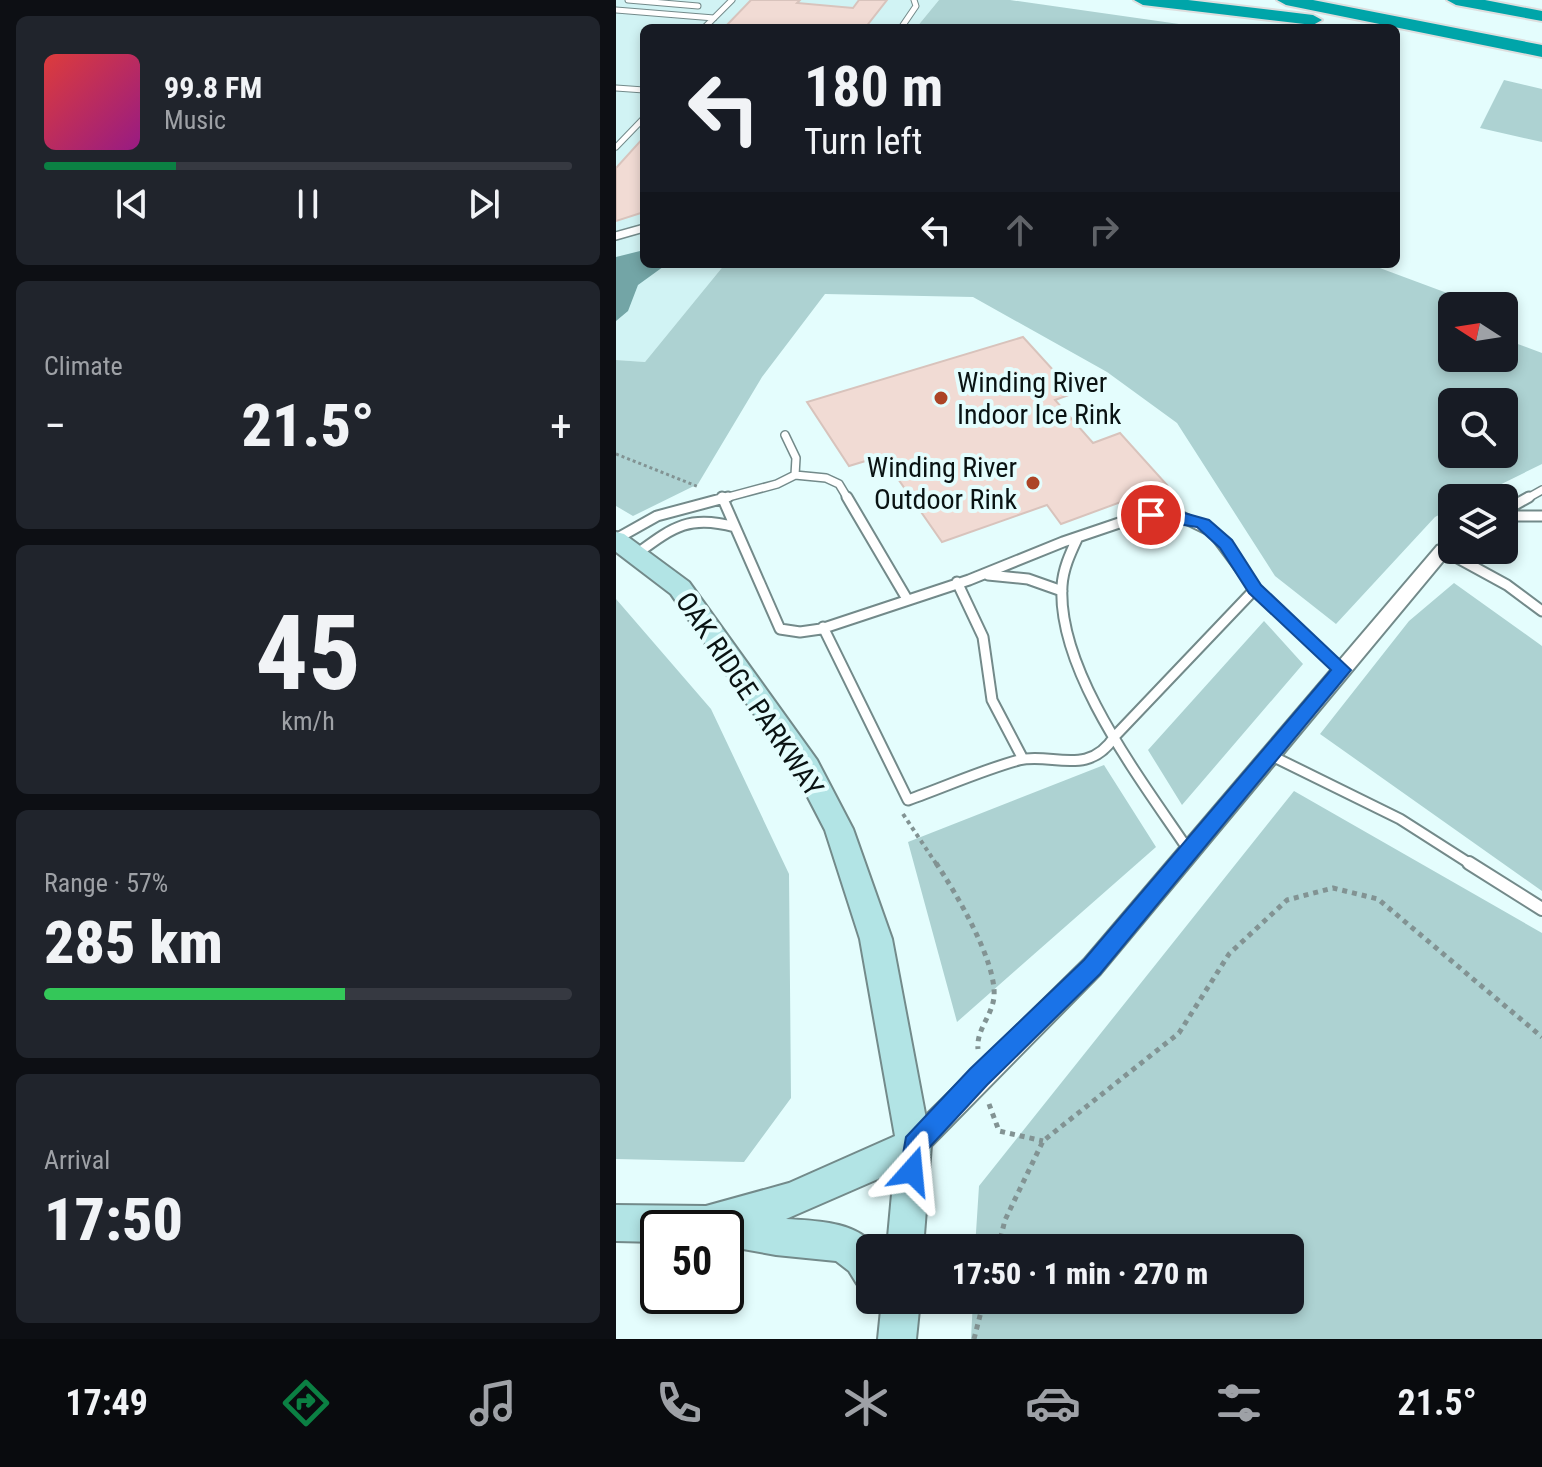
<!DOCTYPE html>
<html lang="en">
<head>
<meta charset="utf-8">
<style>
	:root { --surface:#171b24; --page:#20242c; --text:#f1f3f6; --muted:#9ea1a6; --line:#363941; --accent:#0b8043 }
	body { margin:0; font-family:"Roboto Condensed",sans-serif; background:var(--page); color:var(--text); height:100vh; display:flex; flex-direction:column; font-size:30px; white-space:nowrap }
	* { box-sizing:border-box; margin:0 }
	p { font-size:26px; color:var(--muted) }
	.icon { flex:none; width:44px; height:44px; fill:none; stroke:currentColor; stroke-width:2; stroke-linecap:round; stroke-linejoin:round }
	.map { position:relative; flex:1; overflow:hidden }
	.side { display:flex; flex-direction:column; gap:16px; padding:16px; background:#0d0f14; width:616px }
	.side>* { flex:none }
	.hud { position:absolute; left:24px; top:24px; width:760px; height:244px; border-radius:12px; box-shadow:0 4px 12px #0003; background:#171b24; color:var(--text); overflow:hidden }
	.needle { width:52px; rotate:282deg }
	.controls { position:absolute; left:822px; top:292px; display:grid; gap:16px }
	.controls a { display:grid; place-items:center; width:80px; height:80px; border-radius:12px; background:var(--surface); box-shadow:0 4px 12px #0003; font-size:40px }
	.speed { position:absolute; left:24px; top:1210px; display:flex; gap:16px; font-size:40px; font-weight:700; text-align:center }
	.speed>* { display:grid; place-content:center; width:104px; height:104px; border-radius:50%; background:var(--surface); box-shadow:0 4px 12px #0003; line-height:1 }
	.speed .limit { border:4px solid #111; border-radius:12px; background:#fff; color:#111 }
	.pin { position:absolute; display:grid; place-items:center; width:68px; height:68px; color:#fff; margin:-34px; border:4px solid #fff; border-radius:50%; box-shadow:0 2px 8px #0007 }
	.me { position:absolute; width:88px; margin:-44px; rotate:18deg; stroke-linejoin:round; filter:drop-shadow(0 0 6px #0008) }
	.turn { display:flex; align-items:center; gap:28px; height:168px; padding:0 32px; font-size:36px }
	.turn .icon { width:104px; height:104px; stroke-width:2.5 }
	.turn b { display:block; font-size:56px; line-height:68px }
	.lanes { display:flex; align-items:center; height:76px; padding:0 32px; background:#0003; justify-content:center; gap:40px; direction:ltr }
	.lanes .off { opacity:.35 }
	.big { font-size:60px; font-weight:800; line-height:1.1 }
	.side .card { flex:1; display:flex; flex-direction:column; justify-content:center; gap:12px; min-width:0; padding:0 28px; border-radius:12px; background:var(--page) }
	.side .dial { align-items:center; gap:0 }
	.dial b { font-size:104px; line-height:1 }
	.song { display:flex; align-items:center; gap:24px }
	.cover { width:96px; height:96px; border-radius:12px; background:linear-gradient(135deg,hsl(0 70% 55%),hsl(310 70% 35%)) }
	.played { height:8px; border-radius:4px; background:linear-gradient(90deg,var(--accent) 25%,var(--line) 25%) }
	.keys { display:flex; justify-content:space-around; direction:ltr }
	.heat { display:flex; justify-content:space-between; align-items:center; font-size:44px; direction:ltr }
	.charge { height:12px; border-radius:6px; background:linear-gradient(90deg,#34c759 57%,var(--line) 0) }
	.trip { position:absolute; left:240px; top:1234px; width:448px; height:80px; border-radius:12px; background:var(--surface); box-shadow:0 4px 12px #0003; font-weight:800; line-height:80px; text-align:center }
	.menu { display:flex; height:128px; justify-content:space-around; align-items:center; background:#090b0e; color:var(--muted) }
	.menu .icon { width:56px; height:56px }
	.menu .selected { color:var(--accent) }
	.menu b { font-size:36px; color:var(--text) }
	main { display:flex; flex:1; min-height:0 }
	.map>svg:first-child { display:block }
</style>
</head>
<body>
<main>
<section class="side">
<div class="card">
<div class="song"><i class="cover"></i><div><b>99.8 FM</b><p>Music</p></div></div>
<div class="played"></div>
<div class="keys"><svg class="icon" aria-label="previous" viewBox="0 0 24 24"><path d="M18 5L8 12l10 7zM5 5v14"/></svg><svg class="icon" aria-label="pause" viewBox="0 0 24 24"><path d="M8 5v14M16 5v14"/></svg><svg class="icon" aria-label="next" viewBox="0 0 24 24"><path d="M6 5l10 7-10 7zM19 5v14"/></svg></div>
</div>
<div class="card"><p>Climate</p>
<div class="heat"><a>−</a><b class="big">21.5°</b><a>+</a></div>
</div>
<div class="card dial"><b>45</b><p>km/h</p></div>
<div class="card"><p>Range · 57%</p><b class="big">285 km</b><div class="charge"></div></div>
<div class="card"><p>Arrival</p><b class="big">17:50</b></div>
</section>
<div class="map">
<svg width="926" height="1339" viewBox="0 0 926 1339">
	<rect width="100%" height="100%" fill="#e4fdfd"/>
	<!-- built -->
	<path fill="#d1f3f4" d="M0,0H323L300,28H28V264H109L29,362L0,360Z"/>
	<!-- green -->
	<path fill="#add2d2" fill-rule="evenodd" d="M323,0H394L591,28H300Z
		M888,80L926,89V142L864,128Z
		M109,264H753L866,306H836V358H888V339L926,353V464L857,498H836V508L819,517L720,624L659,576L561,423L491,372L357,297L209,294L146,377L82,484L17,516L0,506V360L29,362ZM888,402V454H836V402Z
		M838,583L926,646V891L704,734L793,621Z
		M0,599L95,709L173,874L175,1098L128,1162L0,1159Z
		M648,621L687,664L566,805L532,750Z
		M488,765L540,847L341,1022L292,842Z
		M678,791L926,933V1339H355L357,1300H674V1248H359L363,1186Z"/>
	<!-- water -->
	<path fill="#73a5a6" d="M28,250V264H51L22,285L12,311L0,321V257Z"/>
	<!-- building -->
	<path fill="#f1dbd4" stroke="#d8c3bc" stroke-width="2" d="M135,0H184L181,3L237,8L243,0H271L249,28H108Z
		M28,137V212L0,221V168Z
		M407,337L458,393L439,400L477,443L504,433L551,485L445,524L431,505L326,542L266,456L233,466L191,402Z"/>
	<g fill="none" stroke-linecap="round" stroke-linejoin="round">
		<defs>
			<path id="lane-far3" d="M12,0L82,6
				M0,10L98,18
				M88,28L116,0
				M285,28L300,6L298,0
				M0,88L28,90
				M0,147L28,118"/>
			<path id="lane-far2" d="M0,236L28,228
				M169,435L180,458L179,475
				M105,499L161,484L179,475L210,478L223,484L232,499
				M910,499L926,490"/>
			<path id="lane-far1" d="M106,497L164,629L184,632L205,629L353,580L447,542L509,521L539,516L566,517L597,532L641,591L726,670
				M231,497L291,599
				M888,511L913,497
				M888,516H926
				M0,539L41,516L112,497
				M461,539C454,554 447,569 446,586C441,672 527,782 573,851
				M836,544L827,550L891,585L926,611
				M19,555C56,528 72,514 119,527
				M372,575L412,579L446,591
				M341,582L367,637L376,700L407,759
				M207,627L292,800C329,787 366,770 403,760C436,752 472,778 499,736L639,589
				M654,755L784,819L856,865"/>
			<path id="lane" d="M853,863L926,909"/>
			<path id="street" d="M827,544L835,550L833,554L484,974L307,1154L298,1157L289,1154L286,1145L289,1136L468,960L821,546Z"/>
			<path id="secondary" d="M0,532L8,534L73,582L201,760L237,829L276,939L315,1145L307,1248H271L278,1172L170,1219C202,1221 239,1221 261,1248H254V1290L241,1284L233,1271L220,1261L160,1255L110,1246V1228H42V1242L0,1241V1205L90,1206L173,1183L279,1136L244,939L209,830L181,776L55,594L0,552Z
				M266,1300H304L300,1339H262Z"/>
			<path id="highway" d="M518,0H572L697,15L706,20L697,25L527,5Z
				M661,0H697L926,45V57L670,5Z
				M831,0H869L926,11V21L840,5Z"/>
		</defs>
		<!-- lane-far3 casing -->
		<use href="#lane-far3" stroke="#738a8a" stroke-width="7"/>
		<!-- lane-far2 casing -->
		<use href="#lane-far2" stroke="#738a8a" stroke-width="10"/>
		<!-- lane-far1 casing -->
		<use href="#lane-far1" stroke="#738a8a" stroke-width="13"/>
		<!-- lane casing -->
		<use href="#lane" stroke="#738a8a" stroke-width="16"/>
		<!-- street casing -->
		<use href="#street" stroke="#738a8a" stroke-width="4"/>
		<!-- secondary casing -->
		<use href="#secondary" stroke="#738a8a" stroke-width="4"/>
		<!-- highway casing -->
		<use href="#highway" stroke="#dddede" stroke-width="4"/>
		<!-- path-far2 -->
		<path stroke="#829393" stroke-width="3" stroke-dasharray="3 3" stroke-linecap="butt" d="M0,454L83,487"/>
		<!-- path-far1 -->
		<path stroke="#829393" stroke-width="4" stroke-dasharray="4 4" stroke-linecap="butt" d="M287,814L321,865"/>
		<!-- path -->
		<path stroke="#829393" stroke-width="5" stroke-dasharray="5 5" stroke-linecap="butt" d="M320,863C340,893 381,962 378,997C376,1016 360,1030 362,1049
			M373,1104L383,1131L427,1141
			M382,1248L389,1220L427,1141L563,1033L613,954L671,900L717,888L762,899L926,1037
			M358,1339L368,1300"/>
		<!-- lane-far3 -->
		<use href="#lane-far3" stroke="#fff" stroke-width="5"/>
		<!-- lane-far2 -->
		<use href="#lane-far2" stroke="#fff" stroke-width="7"/>
		<!-- lane-far1 -->
		<use href="#lane-far1" stroke="#fff" stroke-width="9"/>
		<!-- lane -->
		<use href="#lane" stroke="#fff" stroke-width="12"/>
		<!-- street -->
		<use href="#street" fill="#fff" fill-rule="evenodd"/>
		<!-- secondary -->
		<use href="#secondary" fill="#b2e4e5" fill-rule="evenodd"/>
		<!-- highway -->
		<use href="#highway" fill="#00a5a9" fill-rule="evenodd"/>
	</g>
	<!-- route -->
	<path fill="#1a73e8" stroke="#114b97" stroke-width="2" d="M535,509L561,511L593,520L616,540L645,585L735,670L484,974L371,1085L310,1151L305,1180L296,1184L287,1180L284,1171L290,1137L354,1069L468,960L715,670L633,593L604,548L581,527L529,519L527,515Z"/>
	<!-- markers -->
	<g fill="#ac4426" stroke="#e4fdfd" stroke-width="3">
		<circle cx="325" cy="398" r="8"/>
		<circle cx="417" cy="483" r="8"/>
	</g>
	<g text-anchor="middle" stroke-width="8" stroke-linejoin="round" paint-order="stroke">
		<!-- poi labels -->
		<g font-size="28" fill="#0a1313" stroke="#e4fdfd" text-anchor="start">
			<text x="341" y="392">Winding River<tspan x="341" dy="32">Indoor Ice Rink</tspan></text>
			<text x="401" y="477" text-anchor="end">Winding River<tspan x="401" dy="32">Outdoor Rink</tspan></text>
		</g>
		<!-- street labels -->
		<g font-size="28" fill="#0a1313" stroke="#e4fdfd">
			<text transform="translate(134 694) rotate(56)" y="10">OAK RIDGE PARKWAY</text>
		</g>
	</g>
</svg>
<div class="controls">
<a><svg class="needle" viewBox="-14 -14 28 28"><path d="M0-13l5 13h-10z" fill="#e53935"/><path d="M0 13l5-13h-10z" fill="#9ea1a6"/></svg></a>
<a><svg class="icon" aria-label="search" viewBox="0 0 24 24"><circle cx="10" cy="10" r="6"/><path d="M15 15l6 6"/></svg></a>
<a><svg class="icon" aria-label="layers" viewBox="0 0 24 24"><path d="M12 4l9 5-9 5-9-5zM3 14l9 5 9-5"/></svg></a>
</div>
<div class="speed"><div class="limit">50</div></div>
<div class="pin" style="left:535px;top:515px;background:#d93025"><svg class="icon" aria-label="arrive" viewBox="0 0 24 24"><path d="M6 21V4h12l-3 4 3 4H6"/></svg></div>
<svg class="me" style="left:296px;top:1171px" viewBox="-20 -20 40 40"><path d="M0-17L14 15 0 8-14 15z" fill="#1a73e8" stroke="#fff" stroke-width="4"/></svg>
<div class="trip">17:50 · 1 min · 270 m</div>
<div class="hud">
<div class="turn"><svg class="icon" aria-label="left" viewBox="0 0 24 24"><path d="M17 20v-9H6M10 6l-5 5 5 5"/></svg><div><b>180 m</b>Turn left</div></div>
<div class="lanes"><svg class="icon" aria-label="left" viewBox="0 0 24 24"><path d="M17 20v-9H6M10 6l-5 5 5 5"/></svg><svg class="icon off" aria-label="ahead" viewBox="0 0 24 24"><path d="M12 20V5M6 11l6-6 6 6"/></svg><svg class="icon off" aria-label="right" viewBox="0 0 24 24"><path d="M7 20v-9h11M14 6l5 5-5 5"/></svg></div>
</div>
</div>
</main>
<nav class="menu">
<b>17:49</b>
<svg class="icon selected" aria-label="directions" viewBox="0 0 24 24"><path d="M12 3l9 9-9 9-9-9zM9 14v-3h6M13 9l2 2-2 2"/></svg>
<svg class="icon" aria-label="music" viewBox="0 0 24 24"><path d="M9 18V5l10-2v13"/><circle cx="6" cy="18" r="3"/><circle cx="16" cy="16" r="3"/></svg>
<svg class="icon" aria-label="phone" viewBox="0 0 24 24"><path d="M5 4h4l2 5-3 2q2 4 5 5l2-3 5 2v4C11 20 4 13 5 4z"/></svg>
<svg class="icon" aria-label="climate" viewBox="0 0 24 24"><path d="M12 3v18M4 7l16 10M4 17L20 7"/></svg>
<svg class="icon" aria-label="car" viewBox="0 0 24 24"><path d="M5 17H2v-5l4-1 3-4h7l3 4 3 1v5h-3M9 17h6M6 11h13"/><circle cx="7" cy="17" r="2"/><circle cx="17" cy="17" r="2"/></svg>
<svg class="icon" aria-label="filters" viewBox="0 0 24 24"><path d="M4 7h16M4 17h16"/><circle cx="9" cy="7" r="2"/><circle cx="15" cy="17" r="2"/></svg>
<b>21.5°</b>
</nav>
</body>
</html>
